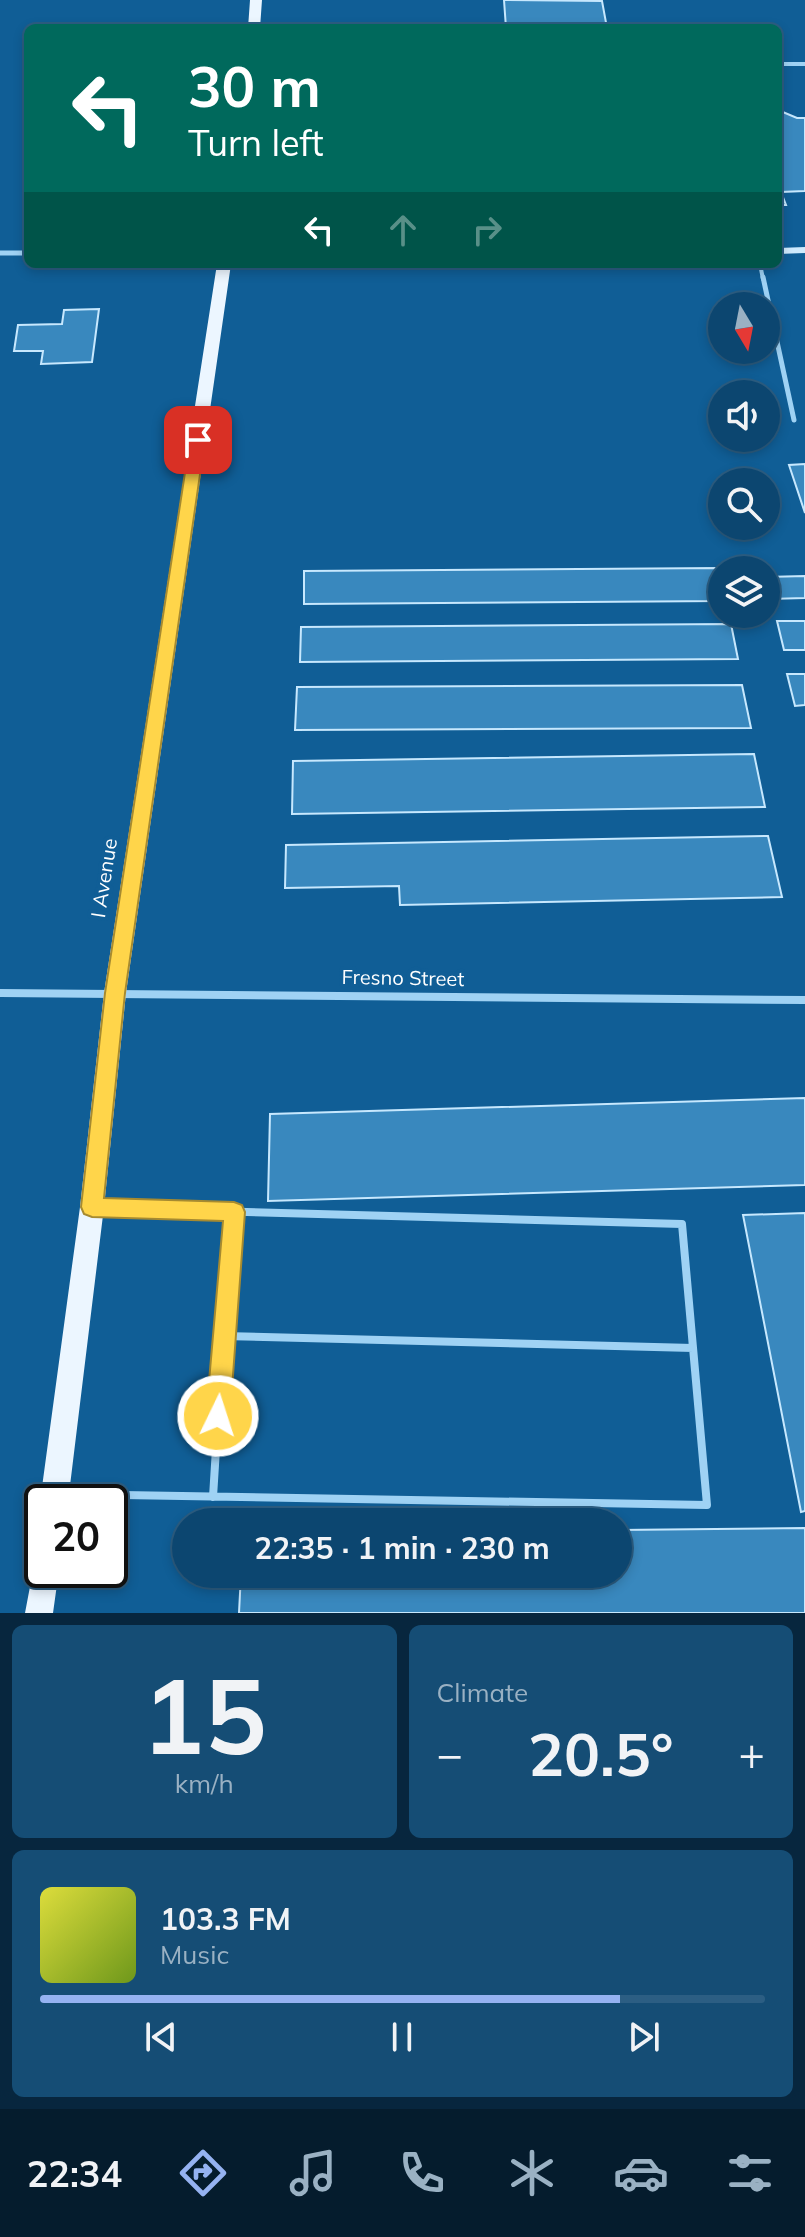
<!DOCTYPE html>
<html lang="en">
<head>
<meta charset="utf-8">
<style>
	:root { --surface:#0c4670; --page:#154d75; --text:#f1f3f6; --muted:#9ab1c3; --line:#2c5e83; --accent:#95b2f1 }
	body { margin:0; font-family:Mulish,sans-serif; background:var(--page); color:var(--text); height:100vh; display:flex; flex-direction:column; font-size:30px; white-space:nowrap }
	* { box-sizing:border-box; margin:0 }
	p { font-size:26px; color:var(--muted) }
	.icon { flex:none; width:44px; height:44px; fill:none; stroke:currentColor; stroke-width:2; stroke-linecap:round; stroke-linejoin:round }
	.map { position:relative; height:1613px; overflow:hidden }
	.drawer { display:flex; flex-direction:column; gap:12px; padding:12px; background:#07263e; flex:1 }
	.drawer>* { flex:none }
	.hud { position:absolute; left:24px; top:24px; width:758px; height:244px; border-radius:12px; box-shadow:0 4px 12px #0003,0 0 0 2px var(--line); background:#00695c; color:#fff; overflow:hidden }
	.needle { width:52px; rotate:170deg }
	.controls { position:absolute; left:708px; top:292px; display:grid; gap:16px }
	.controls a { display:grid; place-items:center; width:72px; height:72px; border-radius:50%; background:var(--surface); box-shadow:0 4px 12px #0003,0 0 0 2px var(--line); font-size:40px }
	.speed { position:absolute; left:24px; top:1484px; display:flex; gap:16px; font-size:40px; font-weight:700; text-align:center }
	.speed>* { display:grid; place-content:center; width:104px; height:104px; border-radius:50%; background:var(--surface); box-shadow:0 4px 12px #0003,0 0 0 2px var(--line); line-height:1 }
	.speed .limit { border:4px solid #111; border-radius:12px; background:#fff; color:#111 }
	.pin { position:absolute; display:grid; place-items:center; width:68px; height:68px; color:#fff; margin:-34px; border-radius:16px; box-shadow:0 4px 12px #0006 }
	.me { position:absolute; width:88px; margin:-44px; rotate:4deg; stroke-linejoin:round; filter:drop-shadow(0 0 6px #0008) }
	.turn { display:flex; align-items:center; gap:28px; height:168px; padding:0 32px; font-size:36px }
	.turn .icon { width:104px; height:104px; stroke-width:2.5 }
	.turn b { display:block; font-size:56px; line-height:68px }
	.lanes { display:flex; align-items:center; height:76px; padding:0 32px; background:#0003; justify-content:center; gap:40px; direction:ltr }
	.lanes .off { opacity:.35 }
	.big { font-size:60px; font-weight:700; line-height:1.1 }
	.drawer .widget { flex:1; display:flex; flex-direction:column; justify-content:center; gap:12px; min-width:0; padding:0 28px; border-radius:12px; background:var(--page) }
	.drawer .dial { align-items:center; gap:0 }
	.dial b { font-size:104px; line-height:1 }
	.song { display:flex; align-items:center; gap:24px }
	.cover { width:96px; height:96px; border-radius:12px; background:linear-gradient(135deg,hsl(60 70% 55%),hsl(80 70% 35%)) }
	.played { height:8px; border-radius:4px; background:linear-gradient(90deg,var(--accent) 80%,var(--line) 80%) }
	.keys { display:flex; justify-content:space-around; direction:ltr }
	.heat { display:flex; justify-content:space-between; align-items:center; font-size:44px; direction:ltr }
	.drawer .tiles { flex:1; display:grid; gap:12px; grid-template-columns:1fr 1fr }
	.widget:last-child { grid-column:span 2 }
	.trip { position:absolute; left:172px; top:1508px; width:460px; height:80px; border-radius:40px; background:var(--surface); box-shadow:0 4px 12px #0003,0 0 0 2px var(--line); font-weight:700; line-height:80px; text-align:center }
	.dock { display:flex; height:128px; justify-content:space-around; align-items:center; background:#051c2d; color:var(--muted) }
	.dock .icon { width:56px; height:56px }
	.dock .current { color:var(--accent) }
	.dock b { font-size:36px; color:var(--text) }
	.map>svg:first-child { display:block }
</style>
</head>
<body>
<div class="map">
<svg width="805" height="1613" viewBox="0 0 805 1613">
	<rect width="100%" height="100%" fill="#105e96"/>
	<!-- building -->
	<path fill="#3988be" stroke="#c7e8fe" stroke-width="2" d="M504,0L602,1L607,28H506Z
		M778,110L797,118H805V191L781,192L786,205H778Z
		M99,309L92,362L41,364L43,351H14L18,325L62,324L64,310Z
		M805,464V513L789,465Z
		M720,568L722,601L304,604V571Z
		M805,576V598L769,599L766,577Z
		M777,621H805V650H784Z
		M731,624L738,659L300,662L301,627Z
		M787,674H805V705L795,706Z
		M742,685L751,728L295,730L297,687Z
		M754,754L765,807L292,814L293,761Z
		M768,836L782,897L400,905L399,886L285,888L286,845Z
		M805,1098V1185L268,1201L270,1114Z
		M805,1213V1511L801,1512L743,1215Z
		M805,1528V1613H239L241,1574H618V1530Z"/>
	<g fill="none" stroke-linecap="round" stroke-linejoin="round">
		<!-- lane-far2 -->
		<path stroke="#9fd2f4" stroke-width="4" d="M778,64H805
			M760,264L763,279"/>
		<!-- lane-far1 -->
		<path stroke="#9fd2f4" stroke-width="5" d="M763,277L794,420"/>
		<!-- lane -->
		<path stroke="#9fd2f4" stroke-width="8" d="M223,1336L234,1212
			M63,1494L707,1505L682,1224L96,1208
			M213,1497L223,1336L693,1348"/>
		<!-- street-far1 -->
		<path stroke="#9fd2f4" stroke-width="5" d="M0,253H28"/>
		<!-- street -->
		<path stroke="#9fd2f4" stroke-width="8" d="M0,993L805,1000"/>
		<!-- secondary -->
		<path fill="#cfeafd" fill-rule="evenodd" d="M805,247V253L778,254V248Z"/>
		<!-- primary -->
		<path fill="#ecf6ff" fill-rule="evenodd" d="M250,0H262L260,28H248Z
			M217,264H231L126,993L104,1207L68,1502H42V1506L40,1502L80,1207L104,993Z
			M42,1557V1570H59L53,1613H25L35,1560Z"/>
	</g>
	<!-- route -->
	<path fill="#ffd54a" stroke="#a68a30" stroke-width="2" d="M198,436L205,440L125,993L104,1198L234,1202L242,1205L245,1212L230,1416L227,1425L218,1428L209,1425L206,1416L223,1221L92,1217L84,1214L81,1207L105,993L190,440Z"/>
	<g text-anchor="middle" stroke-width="8" stroke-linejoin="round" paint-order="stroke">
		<!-- street labels -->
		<g font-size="20" fill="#fff" stroke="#105e96">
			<text transform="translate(104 878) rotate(-81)" y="7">I Avenue</text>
			<text transform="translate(403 978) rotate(1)" y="7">Fresno Street</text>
		</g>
	</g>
</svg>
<div class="controls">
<a><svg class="needle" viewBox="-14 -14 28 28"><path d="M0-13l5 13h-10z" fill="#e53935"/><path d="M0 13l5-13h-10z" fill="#9ab1c3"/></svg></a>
<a><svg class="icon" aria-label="sound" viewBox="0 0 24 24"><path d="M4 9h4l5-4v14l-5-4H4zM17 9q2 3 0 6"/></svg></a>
<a><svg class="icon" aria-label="search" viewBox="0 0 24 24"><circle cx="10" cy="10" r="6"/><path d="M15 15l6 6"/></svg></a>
<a><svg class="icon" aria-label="layers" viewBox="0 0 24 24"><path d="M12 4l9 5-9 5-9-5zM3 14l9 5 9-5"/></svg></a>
</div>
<div class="speed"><div class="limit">20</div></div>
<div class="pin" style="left:198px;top:440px;background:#d93025"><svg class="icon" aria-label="arrive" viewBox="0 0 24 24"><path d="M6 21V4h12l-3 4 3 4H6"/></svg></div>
<svg class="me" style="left:218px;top:1416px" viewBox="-20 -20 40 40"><circle r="17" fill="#ffd54a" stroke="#fff" stroke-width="3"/><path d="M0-11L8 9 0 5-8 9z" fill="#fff"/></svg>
<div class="trip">22:35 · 1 min · 230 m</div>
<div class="hud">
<div class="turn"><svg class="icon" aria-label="left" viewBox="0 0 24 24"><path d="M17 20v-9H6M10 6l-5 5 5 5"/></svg><div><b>30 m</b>Turn left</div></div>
<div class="lanes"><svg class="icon" aria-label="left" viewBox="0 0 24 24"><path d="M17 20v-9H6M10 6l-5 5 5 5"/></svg><svg class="icon off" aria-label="ahead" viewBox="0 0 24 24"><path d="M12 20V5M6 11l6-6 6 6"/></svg><svg class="icon off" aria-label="right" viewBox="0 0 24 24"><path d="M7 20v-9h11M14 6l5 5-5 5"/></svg></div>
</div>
</div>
<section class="drawer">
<div class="tiles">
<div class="widget dial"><b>15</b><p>km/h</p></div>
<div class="widget"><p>Climate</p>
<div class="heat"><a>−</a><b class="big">20.5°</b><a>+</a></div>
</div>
<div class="widget">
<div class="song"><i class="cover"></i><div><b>103.3 FM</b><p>Music</p></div></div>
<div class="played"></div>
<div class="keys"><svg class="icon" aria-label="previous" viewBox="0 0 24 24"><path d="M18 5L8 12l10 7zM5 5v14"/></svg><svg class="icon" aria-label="pause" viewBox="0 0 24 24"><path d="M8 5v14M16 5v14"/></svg><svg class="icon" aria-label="next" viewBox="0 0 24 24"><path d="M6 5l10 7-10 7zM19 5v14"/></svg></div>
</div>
</div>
</section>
<nav class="dock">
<b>22:34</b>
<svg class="icon current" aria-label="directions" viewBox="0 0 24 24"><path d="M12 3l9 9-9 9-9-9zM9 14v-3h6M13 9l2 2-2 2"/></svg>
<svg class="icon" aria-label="music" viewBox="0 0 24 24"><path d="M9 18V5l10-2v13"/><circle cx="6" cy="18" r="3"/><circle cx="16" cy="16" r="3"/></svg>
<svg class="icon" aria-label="phone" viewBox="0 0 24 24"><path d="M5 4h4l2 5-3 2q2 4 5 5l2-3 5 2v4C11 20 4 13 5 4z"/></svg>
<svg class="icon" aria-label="climate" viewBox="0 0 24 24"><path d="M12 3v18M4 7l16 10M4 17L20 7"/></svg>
<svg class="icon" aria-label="car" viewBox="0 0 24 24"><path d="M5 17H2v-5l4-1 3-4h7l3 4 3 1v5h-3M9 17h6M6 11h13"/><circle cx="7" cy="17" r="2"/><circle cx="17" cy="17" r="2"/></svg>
<svg class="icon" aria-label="filters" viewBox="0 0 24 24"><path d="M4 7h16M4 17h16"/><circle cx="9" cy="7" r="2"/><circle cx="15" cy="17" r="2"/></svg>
</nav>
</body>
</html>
